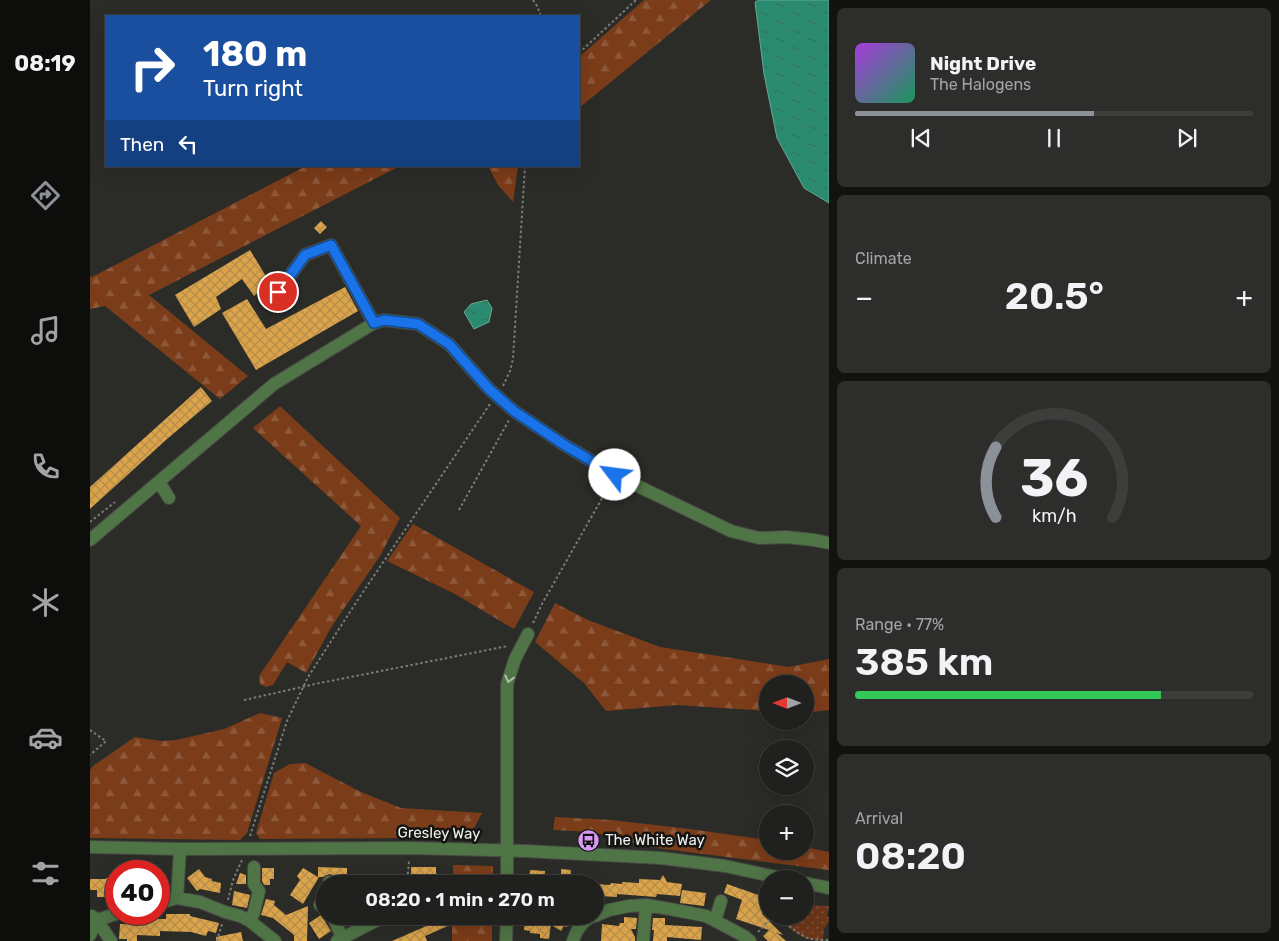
<!DOCTYPE html>
<html lang="en">
<head>
<meta charset="utf-8">
<style>
	:root { --surface:#20211e; --page:#2d2e2b; --text:#f1f3f6; --muted:#a2a3a4; --line:#3d3e3c; --accent:#8c9099 }
	body { margin:0; font-family:Rubik,sans-serif; background:var(--page); color:var(--text); height:100vh; display:flex; flex-direction:column; font-size:19px; white-space:nowrap }
	* { box-sizing:border-box; margin:0 }
	p { font-size:16px; color:var(--muted) }
	.icon { flex:none; width:28px; height:28px; fill:none; stroke:currentColor; stroke-width:2; stroke-linecap:round; stroke-linejoin:round }
	.map { position:relative; flex:1; overflow:hidden }
	.panel { display:flex; flex-direction:column; gap:8px; padding:8px; background:#121210; width:450px }
	.panel>* { flex:none }
	.top-card { position:absolute; left:15px; top:15px; width:475px; height:152px; border-radius:0px; box-shadow:0 5px 20px #0002,0 0 0 1px var(--line); background:#1a4fa0; color:#fff; overflow:hidden }
	.needle { width:32px; rotate:270deg }
	.tools { position:absolute; left:669px; top:675px; display:grid; gap:10px }
	.tools a { display:grid; place-items:center; width:55px; height:55px; border-radius:50%; background:var(--surface); box-shadow:0 5px 20px #0002,0 0 0 1px var(--line); font-size:25px }
	.speed { position:absolute; left:15px; top:860px; display:flex; gap:10px; font-size:25px; font-weight:700; text-align:center }
	.speed>* { display:grid; place-content:center; width:65px; height:65px; border-radius:50%; background:var(--surface); box-shadow:0 5px 20px #0002,0 0 0 1px var(--line); line-height:1 }
	.speed .limit { border:8px solid #d22; background:#fff; color:#111 }
	.pin { position:absolute; display:grid; place-items:center; width:42px; height:42px; color:#fff; margin:-21px; border:2px solid #fff; border-radius:50%; box-shadow:0 1px 5px #0007 }
	.me { position:absolute; width:55px; margin:-28px; rotate:300deg; stroke-linejoin:round; filter:drop-shadow(0 0 4px #0008) }
	.turn { display:flex; align-items:center; gap:18px; height:105px; padding:0 15px; font-size:22px }
	.turn .icon { width:65px; height:65px; stroke-width:2.5 }
	.turn b { display:block; font-size:35px; line-height:42px }
	.then { display:flex; align-items:center; height:48px; padding:0 15px; background:#0003; gap:10px; font-size:19px }
	.big { font-size:38px; font-weight:600; line-height:1.1 }
	.panel .card { flex:1; display:flex; flex-direction:column; justify-content:center; gap:8px; min-width:0; padding:0 18px; border-radius:8px; background:var(--page) }
	.panel .dial { align-items:center; gap:0 }
	.dial svg { height:130px; overflow:visible; fill:none; stroke:var(--line); stroke-width:7; stroke-linecap:round; text-anchor:middle }
	.dial text { fill:var(--text); stroke:none }
	.song { display:flex; align-items:center; gap:15px }
	.cover { width:60px; height:60px; border-radius:8px; background:linear-gradient(135deg,hsl(280 70% 55%),hsl(150 70% 35%)) }
	.played { height:5px; border-radius:2px; background:linear-gradient(90deg,var(--accent) 60%,var(--line) 60%) }
	.keys { display:flex; justify-content:space-around; direction:ltr }
	.heat { display:flex; justify-content:space-between; align-items:center; font-size:28px; direction:ltr }
	.charge { height:8px; border-radius:4px; background:linear-gradient(90deg,#34c759 77%,var(--line) 0) }
	.trip { position:absolute; left:226px; top:875px; width:288px; height:50px; border-radius:25px; background:var(--surface); box-shadow:0 5px 20px #0002,0 0 0 1px var(--line); font-weight:600; line-height:50px; text-align:center }
	main { display:flex; flex:1; min-height:0 }
	.tabs { display:flex; flex-direction:column; width:90px; justify-content:space-around; align-items:center; background:#0d0d0c; color:var(--muted) }
	.tabs .icon { width:35px; height:35px }
	.tabs .on { color:var(--accent) }
	.tabs b { font-size:22px; color:var(--text) }
	.map>svg:first-child { display:block }
</style>
</head>
<body>
<main>
<nav class="tabs">
<b>08:19</b>
<svg class="icon on" aria-label="directions" viewBox="0 0 24 24"><path d="M12 3l9 9-9 9-9-9zM9 14v-3h6M13 9l2 2-2 2"/></svg>
<svg class="icon" aria-label="music" viewBox="0 0 24 24"><path d="M9 18V5l10-2v13"/><circle cx="6" cy="18" r="3"/><circle cx="16" cy="16" r="3"/></svg>
<svg class="icon" aria-label="phone" viewBox="0 0 24 24"><path d="M5 4h4l2 5-3 2q2 4 5 5l2-3 5 2v4C11 20 4 13 5 4z"/></svg>
<svg class="icon" aria-label="climate" viewBox="0 0 24 24"><path d="M12 3v18M4 7l16 10M4 17L20 7"/></svg>
<svg class="icon" aria-label="car" viewBox="0 0 24 24"><path d="M5 17H2v-5l4-1 3-4h7l3 4 3 1v5h-3M9 17h6M6 11h13"/><circle cx="7" cy="17" r="2"/><circle cx="17" cy="17" r="2"/></svg>
<svg class="icon" aria-label="filters" viewBox="0 0 24 24"><path d="M4 7h16M4 17h16"/><circle cx="9" cy="7" r="2"/><circle cx="15" cy="17" r="2"/></svg>
</nav>
<div class="map">
<svg width="739" height="941" viewBox="0 0 739 941">
	<defs>
		<pattern id="grass-dots" width="8" height="8" patternUnits="userSpaceOnUse" patternTransform="scale(1.25)"><rect width="8" height="8" fill="#6c3619"/><path d="M2 2h.1M6 6h.1" fill="none" stroke="#81533b" stroke-width="1.8" stroke-linecap="round"/></pattern>
		<pattern id="forest-firs" width="22" height="20" patternUnits="userSpaceOnUse" patternTransform="scale(1.25)"><rect width="22" height="20" fill="#7b3c19"/><path d="M5 1l3.5 6h-7zM16 11l3.5 6h-7z" fill="#8e583b"/></pattern>
		<pattern id="water-ripples" width="26" height="14" patternUnits="userSpaceOnUse" patternTransform="scale(1.25)"><rect width="26" height="14" fill="#2a8b6f"/><path d="M2 4q2-2 4 0t4 0M15 11q2-2 4 0t4 0" fill="none" stroke="#36705f"/></pattern>
		<pattern id="building-cross-hatch" width="8" height="8" patternUnits="userSpaceOnUse" patternTransform="scale(1.25)"><rect width="8" height="8" fill="#dba44b"/><path d="M0 0l8 8M0 8l8-8" fill="none" stroke="#b68d4a"/></pattern>
	</defs>
	<rect width="100%" height="100%" fill="#2b2c28"/>
	<!-- grass -->
	<path fill="url(#grass-dots)" d="M715,905L739,906L737,916L739,918V921L734,929L733,941L717,939L706,933L690,921L685,918H676L677,915L678,916H715Z"/>
	<!-- forest -->
	<path fill="url(#forest-firs)" d="M554,0H621L489,108V57Z
		M216,166H310L59,295L158,376L130,399L15,306L0,309V277L4,276Z
		M398,166H428L423,202L408,185Z
		M190,406L310,518L290,556L242,626L216,673L197,662L183,685L176,687L170,684L169,676L271,526L163,428Z
		M323,524L444,592L424,629L365,594L297,561Z
		M465,603L498,620L570,647L699,667L739,659V710L715,713V684H678L677,711L587,705L516,711L494,683L445,642Z
		M170,713L192,718L157,833L150,840L0,838V770L3,766L45,737L71,741L86,740L134,729Z
		M215,763L271,792L311,808L392,813L383,830L317,838L170,839L166,833L184,773L200,764Z
		M465,817L521,820L600,829L677,840L678,851H715V847L739,852V870L559,847L503,832L463,830Z
		M363,865L403,866V884H363Z
		M362,916H402V941H362Z"/>
	<!-- water -->
	<path fill="url(#water-ripples)" stroke="#65a995" d="M669,0H739V203L714,188L687,138L674,74L665,2Z
		M397,300L402,308L399,322L384,329L374,312L381,304Z"/>
	<!-- building -->
	<path fill="url(#building-cross-hatch)" d="M231,221L237,227L230,234L224,228Z
		M160,250L180,283L164,296L152,279L126,297L131,309L104,327L85,295Z
		M255,287L268,311L166,370L132,313L157,299L176,329Z
		M111,387L122,401L77,439L0,509V487Z
		M228,867L257,868V884H247V878L243,875L239,874L233,877H229L213,904L200,895L210,880L207,876L213,868L228,877Z
		M321,867H346V873L358,883H335L336,877H321Z
		M172,868H184V879H180V885H174L172,881Z
		M109,869L115,877L122,879V881L131,883L130,893L110,889L107,891L97,878Z
		M471,869L481,870L480,879L471,878Z
		M440,870L455,871L454,884H439Z
		M150,873L156,875V884H146Z
		M573,875L577,882L592,884L590,896L567,894L566,897L527,894V897L509,896V895L505,894V884L520,885L521,883L532,884V882L549,883V879L570,880Z
		M16,878H26V895H23V897H7V890H0V879H16Z
		M637,884L677,898L672,914L693,935L687,933L696,941H678L673,936L679,930L646,919L652,900L634,893Z
		M592,890L616,893L614,906L590,903Z
		M144,891L160,895L157,908L142,905Z
		M176,899L185,901L184,905L196,915L218,906L217,941H204V935L183,918L171,915Z
		M76,914H100V916L129,923L126,933L118,931L116,936L101,932L70,931V936L47,935V941H37V939H29L30,924L57,925L58,919H76Z
		M231,915L241,931L229,939L219,923Z
		M458,916H484L477,927L474,926L471,931L463,926L466,921Z
		M357,917L360,925L335,936L337,941H302Z
		M534,917L547,918L546,929H541L545,937V941H511L512,924L529,926L530,923H534Z
		M563,918H575V925L612,927L611,940L577,937V941H563L564,930H562Z
		M435,921L461,923L459,939L450,938V934L440,933V931L434,930Z
		M151,932L153,941H126V937Z"/>
	<g fill="none" stroke-linecap="round" stroke-linejoin="round">
		<defs>
			<path id="minor" d="M188,292L215,255L241,245L284,323
				M69,482L79,498
				M0,540L184,384L284,323L294,320L328,324L359,344L399,389L424,411L473,444L525,475L641,531L669,538L696,537L724,540L739,543
				M0,847L90,849L320,848L435,851L571,858L635,866L696,879
				M715,883L739,888
				M239,884V882
				M417,884V684L425,659L438,634
				M87,898L90,849
				M69,903L87,898L110,902L135,912L150,916L160,921L185,941
				M230,905L235,903
				M2,916L7,920L21,941
				M243,916L252,938
				M505,916L519,910L539,906L556,905L580,909L616,916L654,936L660,941
				M160,921L164,912L169,891L164,884V867
				M625,921L631,901
				M0,935L7,920L26,914
				M247,941L295,916
				M416,941L417,916
				M483,941C486,930 493,921 503,916
				M553,941L556,905"/>
		</defs>
		<!-- minor casing -->
		<use href="#minor" stroke="#474744" stroke-width="14"/>
		<!-- path -->
		<path stroke="#7b7b78" stroke-width="2" stroke-dasharray="2.5 2.5" stroke-linecap="butt" d="M443,0L447,6L451,16
			M489,53L546,0
			M413,386L420,371L423,359L435,166
			M369,510L419,420
			M0,522L25,502
			M443,623L452,604L519,486
			M154,700L225,684L418,646
			M0,730L16,741L0,755
			M160,836L197,721L218,677L269,598L400,404
			M317,884L319,861
			M138,900L143,880L152,860
			M668,932L679,920L685,917C696,922 704,931 715,937C722,940 731,940 739,940
			M127,941L132,924"/>
		<!-- minor -->
		<use href="#minor" stroke="#4f7445" stroke-width="12"/>
	</g>
	<!-- one-way arrows -->
	<defs><path id="oneway-chevron" d="M-2-3.5L2.5 0L-2 3.5" fill="none" stroke-width="1.6" stroke-linecap="round" stroke-linejoin="round" transform="scale(1.25)"/></defs>
	<use stroke="#b0beaa" href="#oneway-chevron" transform="translate(419 679) rotate(104)"/>
	<g fill="none" stroke-linecap="round" stroke-linejoin="round">
		<defs>
			<path id="route" d="M188,292L215,255L241,245L284,323L294,320L328,324L359,344L399,389L424,411L473,444L525,475"/>
		</defs>
		<!-- route casing -->
		<use href="#route" stroke="#114b97" stroke-width="12"/>
		<!-- route -->
		<use href="#route" stroke="#1a73e8" stroke-width="9"/>
	</g>
	<!-- icons -->
	<defs>
		<symbol id="bus-disc" viewBox="-11 -11 22 22"><circle r="9.5" fill="#d99af7" stroke="#141412"/><path d="M-5-6H5V4H4V6H2V4H-2V6H-4V4H-5ZM-3.5-4V0h7V-4ZM-3.5 1.2v1.5H-2V1.2ZM2 1.2v1.5H3.5V1.2Z" fill="#111"/></symbol>
	</defs>
	<g fill-rule="evenodd">
		<use href="#bus-disc" x="486" y="828" width="25" height="25"/>
	</g>
	<g text-anchor="middle" stroke-width="5" stroke-linejoin="round" paint-order="stroke">
		<!-- street labels -->
		<g font-size="15" fill="#f0f0ee" stroke="#141412">
			<text transform="translate(349 833) rotate(1)" y="5">Gresley Way</text>
		</g>
		<!-- poi labels -->
		<g font-size="15" fill="#f0f0ee" stroke="#141412" text-anchor="start">
			<text x="515" y="845">The White Way</text>
		</g>
	</g>
</svg>
<div class="tools">
<a><svg class="needle" viewBox="-14 -14 28 28"><path d="M0-13l5 13h-10z" fill="#e53935"/><path d="M0 13l5-13h-10z" fill="#a2a3a4"/></svg></a>
<a><svg class="icon" aria-label="layers" viewBox="0 0 24 24"><path d="M12 4l9 5-9 5-9-5zM3 14l9 5 9-5"/></svg></a>
<a>+</a>
<a>−</a>
</div>
<div class="speed"><div class="limit">40</div></div>
<div class="pin" style="left:188px;top:292px;background:#d93025"><svg class="icon" aria-label="arrive" viewBox="0 0 24 24"><path d="M6 21V4h12l-3 4 3 4H6"/></svg></div>
<svg class="me" style="left:525px;top:475px" viewBox="-20 -20 40 40"><circle r="19" fill="#fff"/><path d="M0-13L10 11 0 6-10 11z" fill="#1a73e8"/></svg>
<div class="trip">08:20 · 1 min · 270 m</div>
<div class="top-card">
<div class="turn"><svg class="icon" aria-label="right" viewBox="0 0 24 24"><path d="M7 20v-9h11M14 6l5 5-5 5"/></svg><div><b>180 m</b>Turn right</div></div>
<div class="then">Then<svg class="icon" aria-label="left" viewBox="0 0 24 24"><path d="M17 20v-9H6M10 6l-5 5 5 5"/></svg></div>
</div>
</div>
<section class="panel">
<div class="card">
<div class="song"><i class="cover"></i><div><b>Night Drive</b><p>The Halogens</p></div></div>
<div class="played"></div>
<div class="keys"><svg class="icon" aria-label="previous" viewBox="0 0 24 24"><path d="M18 5L8 12l10 7zM5 5v14"/></svg><svg class="icon" aria-label="pause" viewBox="0 0 24 24"><path d="M8 5v14M16 5v14"/></svg><svg class="icon" aria-label="next" viewBox="0 0 24 24"><path d="M6 5l10 7-10 7zM19 5v14"/></svg></div>
</div>
<div class="card"><p>Climate</p>
<div class="heat"><a>−</a><b class="big">20.5°</b><a>+</a></div>
</div>
<div class="card dial"><svg viewBox="0 0 100 80">
<path d="M14 69A42 42 0 1 1 86 69"/>
<path d="M14 69A42 42 0 0 1 14 26" stroke="#8c9099"/>
<text x="50" y="56" font-size="32" font-weight="700">36</text>
<text x="50" y="72" font-size="11">km/h</text>
</svg></div>
<div class="card"><p>Range · 77%</p><b class="big">385 km</b><div class="charge"></div></div>
<div class="card"><p>Arrival</p><b class="big">08:20</b></div>
</section>
</main>
</body>
</html>
